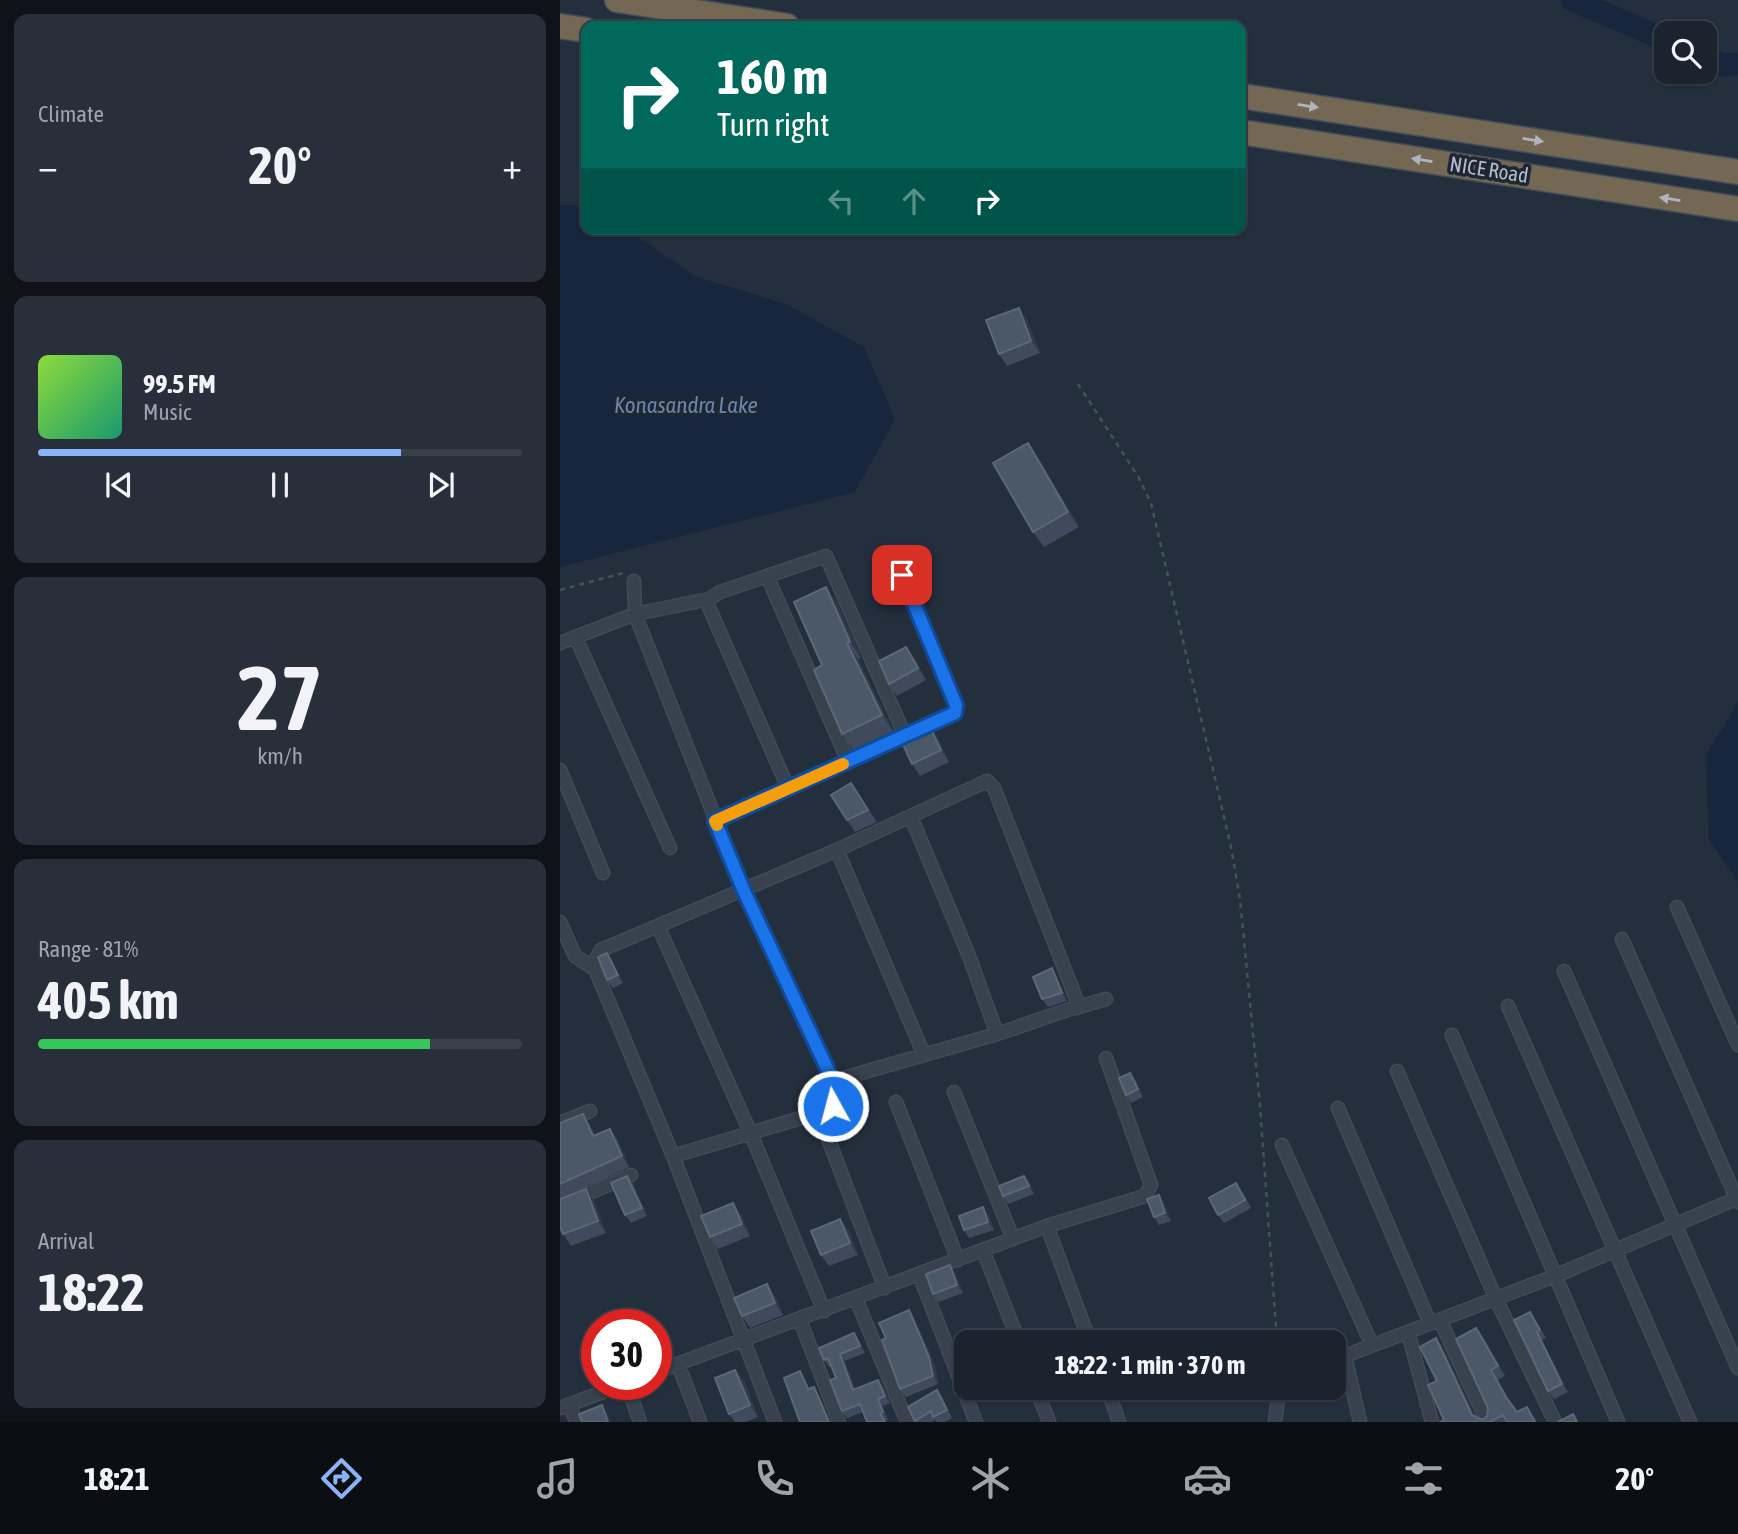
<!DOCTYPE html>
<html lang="en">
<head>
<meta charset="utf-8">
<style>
	:root { --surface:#1b232e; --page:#282f3a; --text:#f1f3f6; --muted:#a0a4aa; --line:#39404a; --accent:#8ab4f8 }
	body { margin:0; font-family:"Asap Condensed",sans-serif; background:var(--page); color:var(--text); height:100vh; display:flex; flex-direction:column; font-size:26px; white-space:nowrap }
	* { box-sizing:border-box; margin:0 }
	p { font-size:23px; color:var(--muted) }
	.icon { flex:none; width:38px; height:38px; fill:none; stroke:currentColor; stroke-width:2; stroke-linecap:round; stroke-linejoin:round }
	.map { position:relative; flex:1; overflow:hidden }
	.drawer { display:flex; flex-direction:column; gap:14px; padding:14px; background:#0f1319; width:560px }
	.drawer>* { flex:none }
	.top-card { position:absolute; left:21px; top:21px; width:665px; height:214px; border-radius:14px; box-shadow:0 2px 5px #0004,0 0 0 2px var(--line); background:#00695c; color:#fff; overflow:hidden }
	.controls { position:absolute; left:1094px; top:21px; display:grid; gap:14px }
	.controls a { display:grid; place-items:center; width:63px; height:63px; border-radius:14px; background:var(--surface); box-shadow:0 2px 5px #0004,0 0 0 2px var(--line); font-size:35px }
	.speed { position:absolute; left:21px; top:1309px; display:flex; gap:14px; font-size:35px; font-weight:700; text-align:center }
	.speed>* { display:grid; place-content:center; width:91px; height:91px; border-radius:50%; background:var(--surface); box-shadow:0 2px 5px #0004,0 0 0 2px var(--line); line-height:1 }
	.speed .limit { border:10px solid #d22; background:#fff; color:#111 }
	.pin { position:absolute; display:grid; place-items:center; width:60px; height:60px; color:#fff; margin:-30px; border-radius:14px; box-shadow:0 4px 10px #0006 }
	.me { position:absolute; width:77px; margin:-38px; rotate:353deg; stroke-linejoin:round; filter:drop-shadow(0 0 5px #0008) }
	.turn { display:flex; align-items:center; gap:24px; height:147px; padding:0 21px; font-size:32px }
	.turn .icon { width:91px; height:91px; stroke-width:2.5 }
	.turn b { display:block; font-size:49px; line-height:60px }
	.lanes { display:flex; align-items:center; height:66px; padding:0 21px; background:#0003; justify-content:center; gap:35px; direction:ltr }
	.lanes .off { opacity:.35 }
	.big { font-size:52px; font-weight:700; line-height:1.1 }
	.drawer .tile { flex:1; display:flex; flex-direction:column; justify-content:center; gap:10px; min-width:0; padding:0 24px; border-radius:14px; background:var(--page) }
	.drawer .dial { align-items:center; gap:0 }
	.dial b { font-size:91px; line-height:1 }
	.song { display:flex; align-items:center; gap:21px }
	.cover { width:84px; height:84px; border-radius:10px; background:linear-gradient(135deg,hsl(90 70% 55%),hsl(160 70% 35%)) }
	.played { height:7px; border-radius:4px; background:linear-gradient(90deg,var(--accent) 75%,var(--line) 75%) }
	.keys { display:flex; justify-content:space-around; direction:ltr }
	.heat { display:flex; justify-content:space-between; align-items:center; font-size:38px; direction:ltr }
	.charge { height:10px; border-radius:5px; background:linear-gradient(90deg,#34c759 81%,var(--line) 0) }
	.trip { position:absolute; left:394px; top:1330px; width:392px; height:70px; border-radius:14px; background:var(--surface); box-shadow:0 2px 5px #0004,0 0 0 2px var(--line); font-weight:700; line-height:70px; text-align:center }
	.tabs { display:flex; height:112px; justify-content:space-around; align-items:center; background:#0b0e12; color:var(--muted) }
	.tabs .icon { width:49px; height:49px }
	.tabs .on { color:var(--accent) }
	.tabs b { font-size:32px; color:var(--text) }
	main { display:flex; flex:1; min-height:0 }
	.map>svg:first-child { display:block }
</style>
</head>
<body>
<main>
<section class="drawer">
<div class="tile"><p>Climate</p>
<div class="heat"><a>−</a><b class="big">20°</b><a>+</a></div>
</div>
<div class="tile">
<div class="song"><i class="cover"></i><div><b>99.5 FM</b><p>Music</p></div></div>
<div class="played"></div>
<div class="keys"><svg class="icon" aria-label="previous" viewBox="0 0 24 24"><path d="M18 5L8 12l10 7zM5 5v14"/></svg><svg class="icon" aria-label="pause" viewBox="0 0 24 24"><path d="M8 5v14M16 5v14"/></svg><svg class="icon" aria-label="next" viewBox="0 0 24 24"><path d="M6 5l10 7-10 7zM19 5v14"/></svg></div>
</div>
<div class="tile dial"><b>27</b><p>km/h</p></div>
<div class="tile"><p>Range · 81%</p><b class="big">405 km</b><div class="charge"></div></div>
<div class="tile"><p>Arrival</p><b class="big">18:22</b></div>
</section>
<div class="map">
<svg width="1178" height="1422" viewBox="0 0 1178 1422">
	<rect width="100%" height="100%" fill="#242f3e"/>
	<!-- water -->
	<path fill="#17263c" d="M0,205H26V229H66L137,277L226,304L304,347L335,419L295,492L0,567Z
		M1178,702V881L1149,840L1146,755Z"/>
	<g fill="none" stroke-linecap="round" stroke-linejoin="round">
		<!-- river -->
		<path stroke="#17263c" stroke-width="23" d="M1012,0L1106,40
			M1144,57L1163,65L1178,64"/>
		<defs>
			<path id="minor" d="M208,578L288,761
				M74,581L75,614L183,889L278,1094L277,1101L265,1111L113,1156
				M16,638L110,848
				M0,643L75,614L149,599
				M0,770L43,873
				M228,788L148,605L149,599L160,592L266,556L345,736
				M351,817L409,956L437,1034
				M155,821L395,713L396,705L342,574
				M277,850L364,1055
				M1117,907L1178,1045
				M0,922L15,956L33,968
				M98,926L191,1134L264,1311
				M1062,939L1178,1202
				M1004,971L1178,1368
				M948,1006L1130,1422
				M515,1008L546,999
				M892,1035L1058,1422
				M837,1071L936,1299L995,1422
				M394,1092L453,1239
				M336,1102L398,1260
				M778,1108L870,1323
				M258,1112L325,1288
				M0,1123L30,1111
				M722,1145L812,1345
				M0,1206L71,1175
				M487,1226L530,1342
				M423,1250L459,1342
				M359,1274L416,1422
				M296,1299L347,1422
				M240,1320L279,1422
				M880,1320L927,1422
				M848,1332L872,1422
				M785,1356L800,1422
				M774,1360L995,1276L1178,1198
				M118,1364L140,1422
				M96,1372L487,1226L585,1196L591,1185L546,1058
				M67,1384L80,1422
				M476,1388L489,1422
				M547,1388L559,1422
				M10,1405L16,1422
				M0,1408L64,1384
				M215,1422L113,1156L33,964L41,950L277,850L427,781L434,788L517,1001L516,1007L437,1034L273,1081
				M715,1422L719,1388"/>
			<path id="motorway" d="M57,0L227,26
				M0,26L26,30
				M681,96L1178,172
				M681,132L1178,209"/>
		</defs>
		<!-- minor casing -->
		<use href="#minor" stroke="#414a57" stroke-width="15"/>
		<!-- motorway casing -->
		<use href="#motorway" stroke="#434c59" stroke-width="27"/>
		<!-- path -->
		<path stroke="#3f5557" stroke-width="2.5" stroke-dasharray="5 5" stroke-linecap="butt" d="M518,384L579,478L591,503L671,847L680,899L700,1106L717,1342
			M0,590L67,572"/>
		<!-- minor -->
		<use href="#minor" stroke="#38414e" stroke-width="12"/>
		<!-- motorway -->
		<use href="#motorway" stroke="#746855" stroke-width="24"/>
	</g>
	<!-- wall -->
	<path fill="#3f4b5c" d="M467,320L480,353L447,366L439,354Z
		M468,443L479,459L519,527L484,547L473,532Z
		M277,603L301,658L298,659L333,731L293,750L282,734L262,665Z
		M355,659L366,680L337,696L329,684Z
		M367,721L375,733L389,762L360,776L352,764Z
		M291,783L317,822L295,832L287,820Z
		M52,961L63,983L53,988L47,980Z
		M492,968L497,976L507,1001L488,1007L482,999Z
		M570,1073L576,1081L583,1097L571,1103L566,1095Z
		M0,1123L30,1125L35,1135L50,1129L58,1140L69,1167L0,1199Z
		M67,1176L73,1184L87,1216L71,1223L65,1215Z
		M470,1184L474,1194L448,1204L443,1196Z
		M26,1189L34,1201L46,1233L11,1246L3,1234Z
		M682,1191L691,1208L664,1223L658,1215Z
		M599,1195L604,1203L611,1221L599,1225L594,1217Z
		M173,1203L181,1215L190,1236L158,1249L150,1237Z
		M429,1215L434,1230L409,1238L404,1230Z
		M280,1219L289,1231L298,1255L269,1266L261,1255Z
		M395,1273L403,1293L379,1302L373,1294Z
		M215,1296L223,1315L190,1328L182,1316Z
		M349,1310L354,1318L375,1365L378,1384L346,1397L340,1389L326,1338Z
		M970,1312L986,1338L982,1340L1008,1392L994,1399L988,1391Z
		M916,1328L924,1338L945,1376L938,1380L952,1406L957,1412L974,1417L977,1422H880L884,1420L877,1381L876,1338L883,1348L915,1417L923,1420L927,1416L928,1408Z
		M294,1333L299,1340L305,1353L285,1361L295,1389L318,1380L323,1387L330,1403L323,1406L328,1420L325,1421L326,1422H307L303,1412L287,1418L282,1411L276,1378L272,1366L269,1367L264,1360Z
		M184,1381L198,1417L186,1422H175L169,1414Z
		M483,1388H506V1389L488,1396Z
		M383,1398L392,1418L385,1422H377L375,1420L372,1422H355L348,1407Z"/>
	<!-- shaded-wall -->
	<path fill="#2f3b4b" d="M459,308L467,320L480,353L471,341Z
		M468,443L479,459L519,527L508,512Z
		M266,587L277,603L301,658L290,642Z
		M287,643L298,659L333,731L322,715Z
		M346,647L355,659L366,680L358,668Z
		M367,721L375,733L389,762L381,750Z
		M47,953L52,961L63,983L58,975Z
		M492,968L497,976L507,1001L502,993Z
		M570,1073L576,1081L583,1097L578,1089Z
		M23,1114L30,1125L41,1147L33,1136Z
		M50,1129L58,1140L69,1167L62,1156Z
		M67,1176L73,1184L87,1216L82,1208Z
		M464,1176L470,1184L474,1194L469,1186Z
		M26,1189L34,1201L46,1233L38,1221Z
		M599,1195L604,1203L611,1221L605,1213Z
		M173,1203L181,1215L190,1236L182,1224Z
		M423,1207L429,1215L434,1230L428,1222Z
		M280,1219L289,1231L298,1255L290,1243Z
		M390,1265L395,1273L403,1293L397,1285Z
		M207,1284L215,1296L223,1315L215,1303Z
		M349,1310L354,1318L375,1365L378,1384L373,1376Z
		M916,1328L924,1338L945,1376L938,1366Z
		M977,1332L982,1340L1008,1392L1002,1384Z
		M294,1333L299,1340L305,1353L300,1346Z
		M876,1338L883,1348L917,1422L912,1415Z
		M280,1354L285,1361L298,1397L293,1390Z
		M175,1370L184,1381L198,1417L190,1405Z
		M931,1370L938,1380L953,1407L946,1397Z
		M240,1371L245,1379L253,1397L248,1389Z
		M318,1380L323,1387L330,1403L325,1396Z
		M254,1387L259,1394L271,1422H269Z
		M377,1390L383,1398L392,1418L387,1410Z
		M318,1399L323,1406L328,1420L323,1412Z
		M42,1405L47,1413L51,1422H48Z"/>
	<!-- building -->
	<path fill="#4b5868" stroke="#5c6777" stroke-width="2" d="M459,308L471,341L439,354L426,320Z
		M468,443L508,512L473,532L433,463Z
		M266,587L290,642L287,643L322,715L282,734L254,670L262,665L234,602Z
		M346,647L358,668L329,684L319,661Z
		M367,721L381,750L352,764L338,734Z
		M291,783L308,810L287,820L271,795Z
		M47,953L58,975L47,980L38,957Z
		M492,968L502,993L482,999L473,977Z
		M570,1073L578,1089L566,1095L559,1078Z
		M23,1114L33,1136L50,1129L62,1156L0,1184V1123Z
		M67,1176L82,1208L65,1215L51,1183Z
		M464,1176L469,1186L443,1196L439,1186Z
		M676,1183L685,1200L658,1215L649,1198Z
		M26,1189L38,1221L3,1234L0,1227V1199Z
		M599,1195L605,1213L594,1217L587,1199Z
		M173,1203L182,1224L150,1237L141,1216Z
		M423,1207L428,1222L404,1230L399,1216Z
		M280,1219L290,1243L261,1255L251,1231Z
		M390,1265L397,1285L373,1294L366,1274Z
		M207,1284L215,1303L182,1316L174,1298Z
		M349,1310L369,1357L373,1376L340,1389L322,1340L326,1338L319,1323Z
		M970,1312L980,1330L977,1332L1002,1384L988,1391L954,1320Z
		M916,1328L938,1366L931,1370L946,1397L957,1412L967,1407L975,1422H947L943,1415L930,1422H880L884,1420L868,1385L877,1381L860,1347L876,1338L912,1415L923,1420L927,1416L928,1408L896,1339Z
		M294,1333L300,1346L280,1354L293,1390L318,1380L325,1396L318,1399L323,1412L320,1413L325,1422H307L300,1404L282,1411L270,1380L276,1378L268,1358L264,1360L259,1348Z
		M175,1370L190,1405L169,1414L155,1378Z
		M240,1371L248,1389L254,1387L269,1422H240L224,1378Z
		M377,1390L387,1410L373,1417L371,1411L355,1421L348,1407Z
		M42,1405L48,1422H22L19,1414Z
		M1013,1414L1017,1422H998Z"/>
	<!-- one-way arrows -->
	<defs><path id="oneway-solid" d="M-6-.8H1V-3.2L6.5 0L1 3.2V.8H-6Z" transform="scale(1.75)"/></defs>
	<g fill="#aeb4bd">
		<use href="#oneway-solid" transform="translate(748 106) rotate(9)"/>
		<use href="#oneway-solid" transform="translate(973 140) rotate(9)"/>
		<use href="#oneway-solid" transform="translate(862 160) rotate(-171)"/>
		<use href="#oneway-solid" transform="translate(1110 199) rotate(-171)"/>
	</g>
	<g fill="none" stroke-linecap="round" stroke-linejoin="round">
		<defs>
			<path id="route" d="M273,1106L278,1094L273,1081L183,889L155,821L395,713L396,705L342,575"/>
		</defs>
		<!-- route casing -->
		<use href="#route" stroke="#114b97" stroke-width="18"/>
		<!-- route -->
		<use href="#route" stroke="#1a73e8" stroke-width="12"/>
		<!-- slow -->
		<path stroke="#f59e0b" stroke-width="12" d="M157,825L155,821L283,764"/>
	</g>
	<g text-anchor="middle" stroke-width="7" stroke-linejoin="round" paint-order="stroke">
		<!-- street labels -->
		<g font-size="21" fill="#b4bcc9" stroke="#1d2633">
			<text transform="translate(929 170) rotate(9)" y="7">NICE Road</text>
		</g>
		<!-- water labels -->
		<g font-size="23" font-style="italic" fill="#6d86a8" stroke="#1d2633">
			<text x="126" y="413">Konasandra Lake</text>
		</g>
	</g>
</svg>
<div class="controls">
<a><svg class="icon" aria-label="search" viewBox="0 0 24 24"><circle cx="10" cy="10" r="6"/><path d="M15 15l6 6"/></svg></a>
</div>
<div class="speed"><div class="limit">30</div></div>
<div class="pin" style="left:342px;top:575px;background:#d93025"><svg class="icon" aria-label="arrive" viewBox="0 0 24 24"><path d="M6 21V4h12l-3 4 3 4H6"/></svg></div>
<svg class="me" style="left:273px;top:1106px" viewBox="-20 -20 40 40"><circle r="17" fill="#1a73e8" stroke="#fff" stroke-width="3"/><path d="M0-11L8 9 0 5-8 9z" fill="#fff"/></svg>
<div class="trip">18:22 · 1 min · 370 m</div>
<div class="top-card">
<div class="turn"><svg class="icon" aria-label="right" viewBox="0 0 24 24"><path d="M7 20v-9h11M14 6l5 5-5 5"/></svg><div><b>160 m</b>Turn right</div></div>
<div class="lanes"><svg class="icon off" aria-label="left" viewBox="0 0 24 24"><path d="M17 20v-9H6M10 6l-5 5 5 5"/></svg><svg class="icon off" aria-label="ahead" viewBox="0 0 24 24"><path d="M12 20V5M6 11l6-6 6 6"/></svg><svg class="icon" aria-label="right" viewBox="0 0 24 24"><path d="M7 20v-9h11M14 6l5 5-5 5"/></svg></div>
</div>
</div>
</main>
<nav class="tabs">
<b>18:21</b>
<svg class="icon on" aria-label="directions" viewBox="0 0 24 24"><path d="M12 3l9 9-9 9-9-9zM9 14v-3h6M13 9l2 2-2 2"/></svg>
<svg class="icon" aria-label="music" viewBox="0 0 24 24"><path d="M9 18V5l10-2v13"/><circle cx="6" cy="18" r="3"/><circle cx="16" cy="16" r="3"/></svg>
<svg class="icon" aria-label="phone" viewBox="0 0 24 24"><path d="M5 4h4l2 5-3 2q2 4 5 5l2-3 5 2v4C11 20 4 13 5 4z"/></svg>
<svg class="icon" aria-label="climate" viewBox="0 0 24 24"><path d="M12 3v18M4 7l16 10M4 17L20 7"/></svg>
<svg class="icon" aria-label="car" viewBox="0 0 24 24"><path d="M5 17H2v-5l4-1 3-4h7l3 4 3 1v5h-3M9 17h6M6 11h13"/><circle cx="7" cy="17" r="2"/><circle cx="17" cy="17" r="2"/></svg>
<svg class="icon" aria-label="filters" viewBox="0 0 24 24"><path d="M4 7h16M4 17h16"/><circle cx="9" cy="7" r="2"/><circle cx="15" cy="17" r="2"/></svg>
<b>20°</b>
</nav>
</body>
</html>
